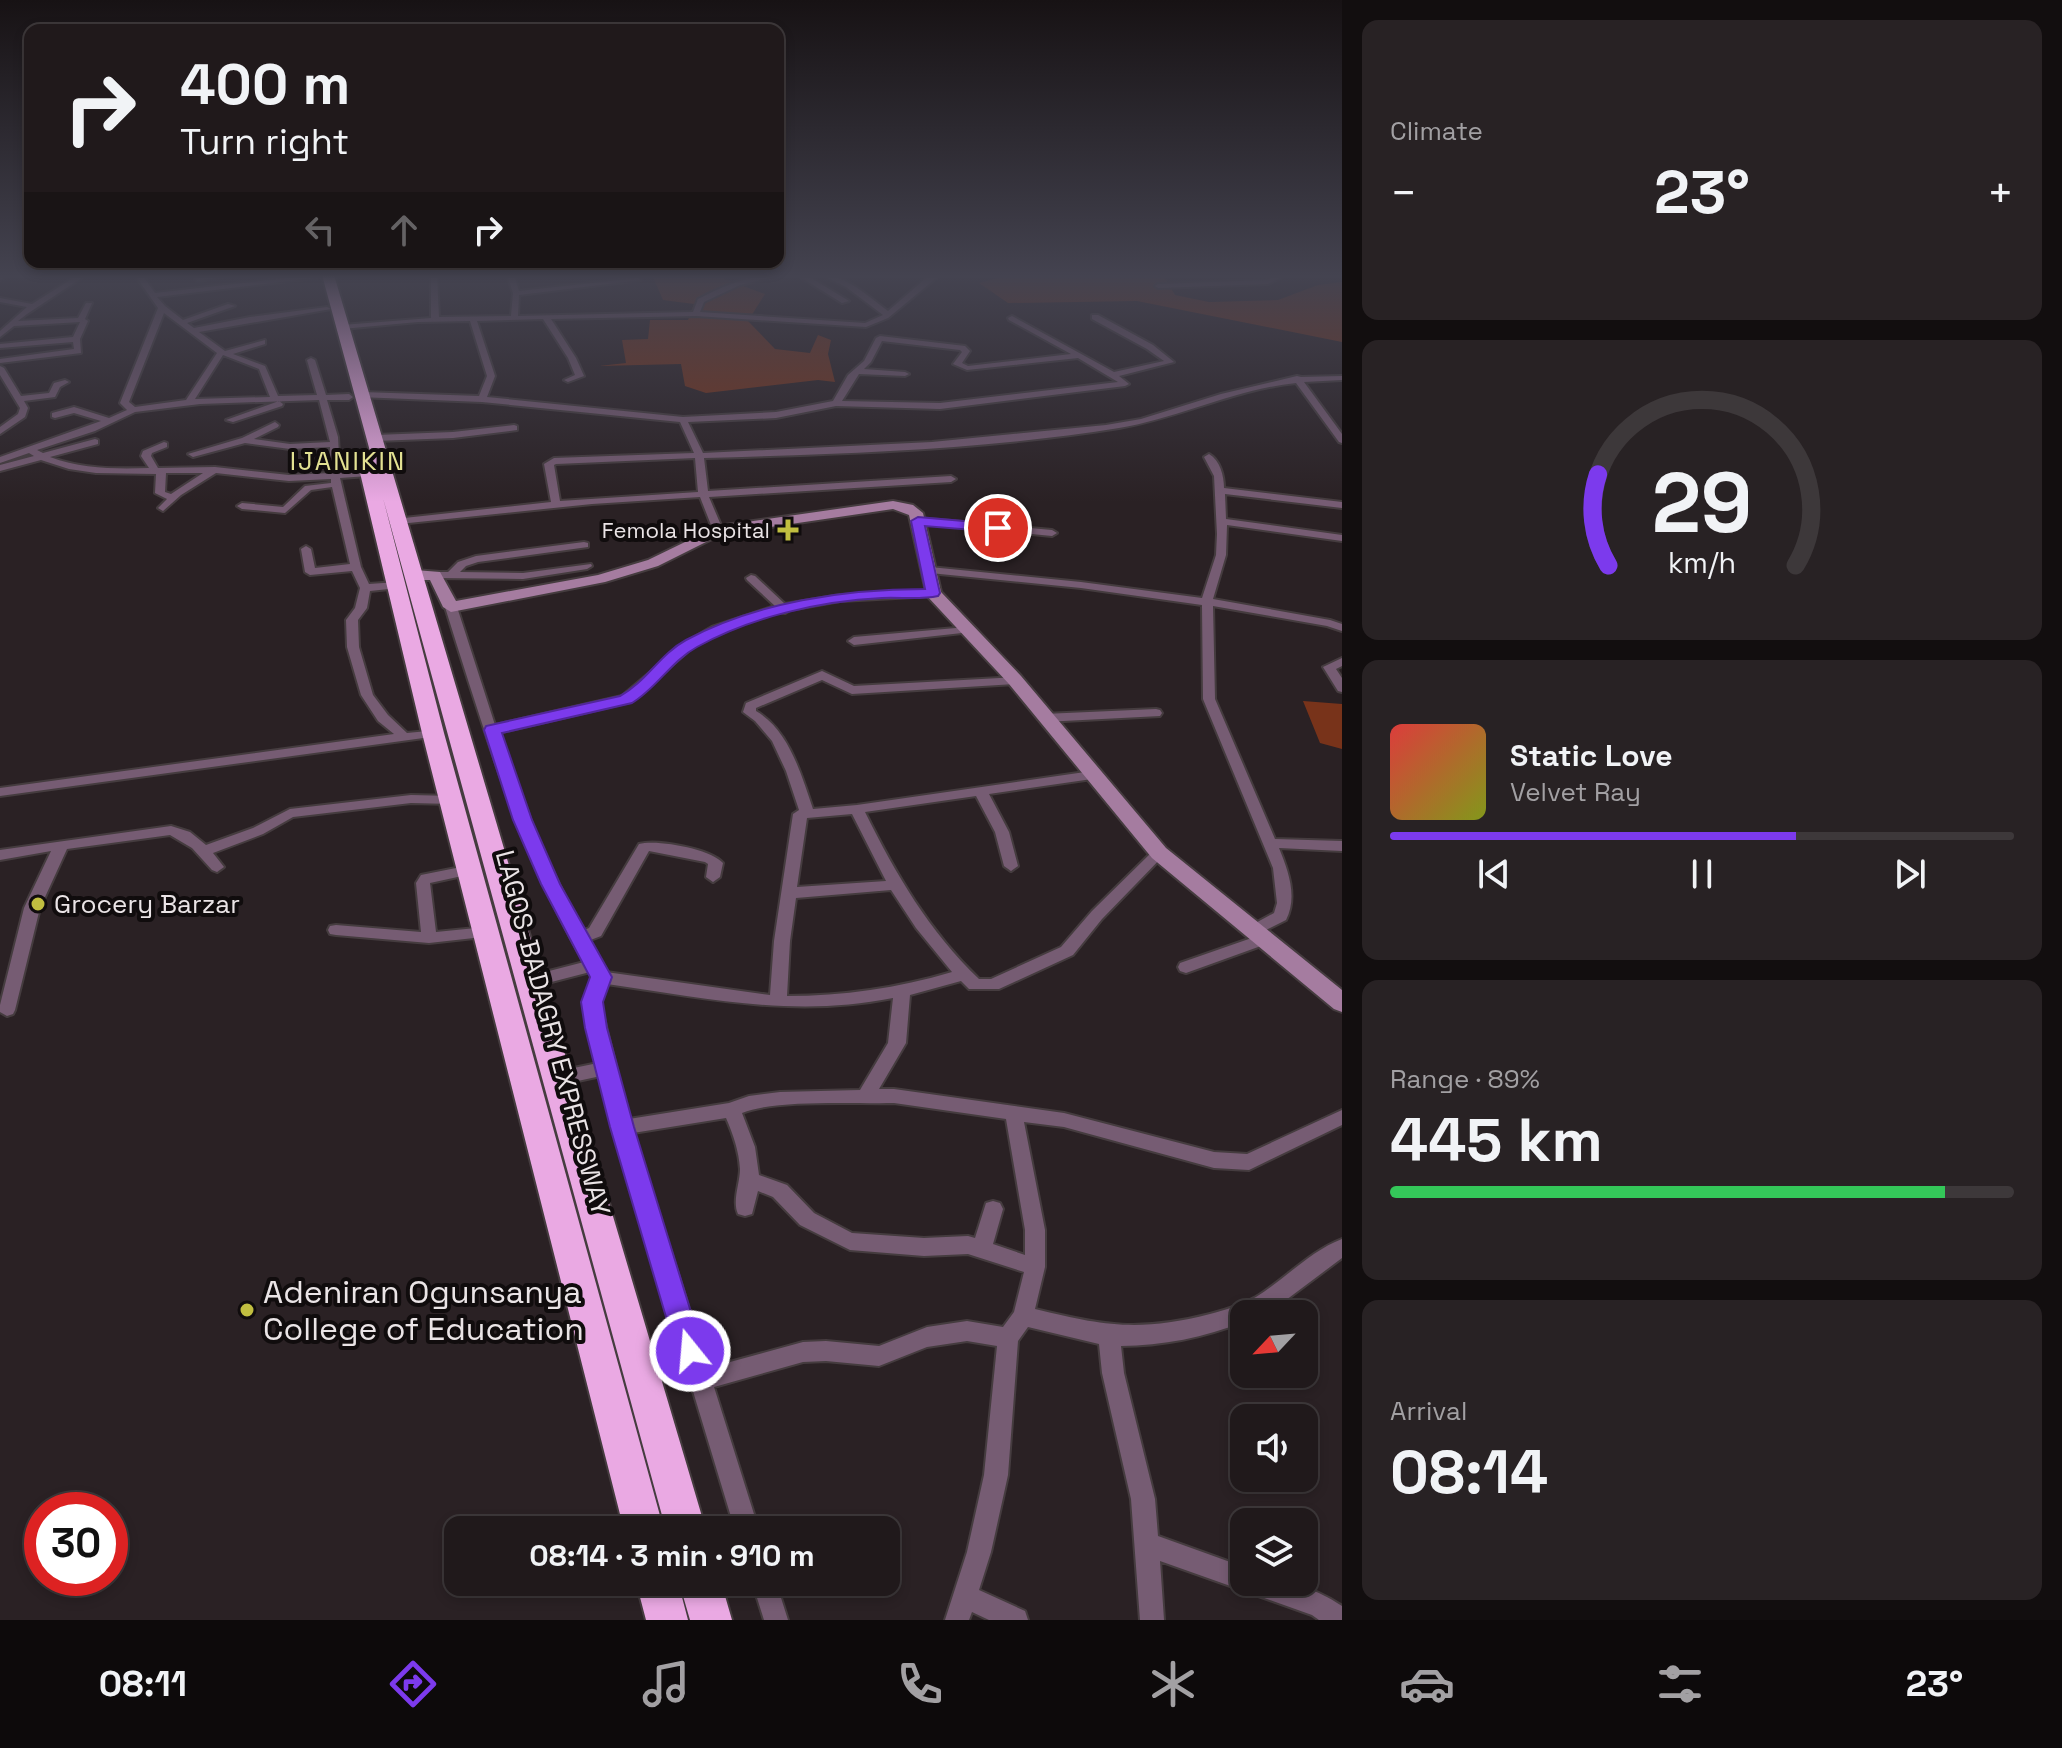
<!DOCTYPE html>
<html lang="en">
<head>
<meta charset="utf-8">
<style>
	:root { --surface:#20191b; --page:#282224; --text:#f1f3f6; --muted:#a2a0a3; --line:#3d383a; --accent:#7c3aed }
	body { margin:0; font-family:"Space Grotesk",sans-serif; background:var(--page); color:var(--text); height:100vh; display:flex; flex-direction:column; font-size:30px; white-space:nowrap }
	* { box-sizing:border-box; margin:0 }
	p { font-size:26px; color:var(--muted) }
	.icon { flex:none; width:44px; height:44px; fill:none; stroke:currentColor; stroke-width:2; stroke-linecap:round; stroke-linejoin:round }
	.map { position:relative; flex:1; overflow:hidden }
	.panel { display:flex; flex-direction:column; gap:20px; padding:20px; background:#120e0f; width:720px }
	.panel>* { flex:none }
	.hud { position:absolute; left:24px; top:24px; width:760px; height:244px; border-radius:16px; box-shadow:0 4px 12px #0003,0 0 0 2px var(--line); background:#20191b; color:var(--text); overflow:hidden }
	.needle { width:52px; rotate:244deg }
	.tools { position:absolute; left:1230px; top:1300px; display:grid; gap:16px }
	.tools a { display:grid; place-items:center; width:88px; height:88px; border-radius:16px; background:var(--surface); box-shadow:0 4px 12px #0003,0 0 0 2px var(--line); font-size:40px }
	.speed { position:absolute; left:24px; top:1492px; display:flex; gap:16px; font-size:40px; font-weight:700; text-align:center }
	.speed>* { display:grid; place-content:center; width:104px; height:104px; border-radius:50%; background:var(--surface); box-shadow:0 4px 12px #0003,0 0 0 2px var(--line); line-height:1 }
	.speed .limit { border:12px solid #d22; background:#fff; color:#111 }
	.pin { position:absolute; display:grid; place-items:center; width:68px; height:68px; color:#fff; margin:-34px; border:4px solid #fff; border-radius:50%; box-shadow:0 2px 8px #0007 }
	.me { position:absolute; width:88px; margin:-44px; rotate:343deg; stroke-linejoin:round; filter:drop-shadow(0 0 6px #0008) }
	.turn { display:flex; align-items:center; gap:28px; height:168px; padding:0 24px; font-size:36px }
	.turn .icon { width:104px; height:104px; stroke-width:2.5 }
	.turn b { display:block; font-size:56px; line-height:68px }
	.lanes { display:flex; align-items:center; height:76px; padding:0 24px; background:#0003; justify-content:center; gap:40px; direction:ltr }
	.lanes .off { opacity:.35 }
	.big { font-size:60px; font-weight:700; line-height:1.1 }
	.panel .widget { flex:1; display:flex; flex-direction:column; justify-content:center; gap:12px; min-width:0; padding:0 28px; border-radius:16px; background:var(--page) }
	.panel .dial { align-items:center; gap:0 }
	.dial svg { height:208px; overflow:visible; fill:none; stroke:var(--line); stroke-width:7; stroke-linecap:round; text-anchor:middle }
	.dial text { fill:var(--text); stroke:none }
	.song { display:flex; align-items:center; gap:24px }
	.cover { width:96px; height:96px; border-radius:12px; background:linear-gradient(135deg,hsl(0 70% 55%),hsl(70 70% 35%)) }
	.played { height:8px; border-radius:4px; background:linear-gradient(90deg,var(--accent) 65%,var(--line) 65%) }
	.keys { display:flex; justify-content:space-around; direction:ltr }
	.heat { display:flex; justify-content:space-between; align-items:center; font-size:44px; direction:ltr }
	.charge { height:12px; border-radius:6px; background:linear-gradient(90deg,#34c759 89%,var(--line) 0) }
	.trip { position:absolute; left:444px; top:1516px; width:456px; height:80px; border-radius:16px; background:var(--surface); box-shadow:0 4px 12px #0003,0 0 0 2px var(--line); font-weight:700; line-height:80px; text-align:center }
	.dock { display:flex; height:128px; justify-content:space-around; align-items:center; background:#0d0a0b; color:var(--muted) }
	.dock .icon { width:56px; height:56px }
	.dock .selected { color:var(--accent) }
	.dock b { font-size:36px; color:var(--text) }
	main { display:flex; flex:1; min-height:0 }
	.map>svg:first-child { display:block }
</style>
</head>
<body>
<main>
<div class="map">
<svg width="1342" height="1620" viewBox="0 0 1342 1620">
	<rect width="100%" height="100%" fill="#2a2124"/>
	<!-- green -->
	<path fill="#78331a" d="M652,275H714L765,294L748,321L775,349L810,353L818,335L831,340L828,354L835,382L818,380L706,393L685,386L681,364L599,366L626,363L622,340L648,339L650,320H688L694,304L663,300Z
		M1008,275H1163L1175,295L1209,302L1278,300L1318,285L1342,282V342L1137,301L1008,303L979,283Z
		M1303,701L1342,704V749L1320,743Z"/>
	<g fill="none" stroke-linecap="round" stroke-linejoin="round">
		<defs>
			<path id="street" d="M0,275H8L0,280Z
				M78,275H86L27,314L18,321L78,318L86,303H92L85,319L88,321L80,339L81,353L0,363V359L74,349L73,342L0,348V344L73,337L80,322L14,326L0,337V331L27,307L0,302V298L32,304Z
				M135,275H142L155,293L314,275L321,277L157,297L165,306L183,320L228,304L235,306L187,323L194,328L250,317L327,307L331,309L199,332L225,351L265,340V344L233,354L265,366L278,396L317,395L307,360L311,358L315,360L326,395L349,394L353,397L349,400H327L338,437L340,472L368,470L373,473L368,476L340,478L361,567L369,584L398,582L403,585L398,588L370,591L367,608L358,620L359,647L373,695L388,715L407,733L438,730L439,733L438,736L0,796V788L394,734L378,721L361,695L347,647L346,620L355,608L360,588L352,571L310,575L305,572L301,549L306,546L311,549L315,568L350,564L332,487L311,490L285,513L242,509L237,506L242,503L283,507L305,486L331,483V479L289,481L216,473L181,495L163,511L158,508L167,499L155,493L156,474L96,473L69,469L41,460L0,471V465L34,456L29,453L0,463V457L101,421L74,413L55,418L52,417V413L74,407L109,418L127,410L120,403L158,308ZM164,313L217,353L186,400L135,407L129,402ZM223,355L259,369L270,397L195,399ZM319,400L330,442L290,444L254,439L278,427L279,425L275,422L242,438L188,454L193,457L245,443L290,449L330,447L331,473L289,475L215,467L158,468L151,456L152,453L167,447V443L164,442L143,451L141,456L149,468C116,469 82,469 50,457L98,444V440L95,439L43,453L37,450L95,431L135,412L200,404ZM166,473H203L171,494L165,492Z
				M209,275H230L198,281L195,279Z
				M431,275H437L439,317L511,316L513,293L507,275H514L519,291L638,278L641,280L519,295L518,316L693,312L698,299C725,285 750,275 780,275L740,285L704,302L700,312L865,323L883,315L846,287L822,275C846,275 869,297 888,311L925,279L931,275H940L888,318L866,327L696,316L551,319L576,358L584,376L568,382L564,380L575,375L568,358L543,319L477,321L495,376L487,397L683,417L776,412L833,401L848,375L864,361L876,338L880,336L965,346L970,351L962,363L968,366L1071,354L1009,320L1008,318L1012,316L1114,372L1164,361L1147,349L1092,319V315H1098L1153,345L1174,362L1119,376L1129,384L1125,386L940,409L836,406L776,418L688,422L703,453L932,442L1106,425L1141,419L1221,394L1297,376L1301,377L1342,376V380L1304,382L1342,434V443L1339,442L1296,383C1235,389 1179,418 1119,428C982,450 842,454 704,458L708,491L951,476L956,479L951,482L709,497L723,530L718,533L713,530L700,497L592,504L399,524L395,523V519L551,502L544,464L554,458L694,453L680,422L482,402L359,397V393L362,392L479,396L487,376L470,321L418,322L342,329L338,327L342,325L431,318ZM882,341L960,350L962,352L953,364L967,370L1078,358L1118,382L940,403L842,401L859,374L905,376L909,374L905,372L864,369L871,362ZM695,458L698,492L560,501L554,465L556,464Z
				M797,275H806L849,301L842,303Z
				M1277,275H1286L1268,284L1158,288L1155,286L1158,284L1267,280Z
				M0,366L4,368L21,396L49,393L54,383L65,380L69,382L60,387L55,397L24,401L28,408L25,417L0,434V427L18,414L20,408L0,375Z
				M279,401L283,404L282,406L233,422L226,420Z
				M514,425L517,426V430L453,438L376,441L372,438L376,435L453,432Z
				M1209,454C1220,460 1224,476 1224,488L1342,502V508L1225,494L1226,519L1342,535V541L1227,525L1226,555L1213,599L1330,620L1342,624V631L1327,626L1213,606L1215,699L1275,839L1342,841V851L1279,848C1288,870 1298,897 1286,920L1256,935L1250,934L1248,930L1250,926L1274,913L1277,903L1273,868L1203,699L1202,605L1081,588L930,573L925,570L930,567L1081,582L1202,598L1216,555L1217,534L1214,476L1204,457Z
				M918,518L1052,530L1057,533L1052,536L914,523L913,521Z
				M584,542L588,543V547L478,562L466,566L460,572L523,573L591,564L592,566L587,569L523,579L435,578L430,575L435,572H448L458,562L476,556Z
				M751,575L755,576L785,604L840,595L933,590L939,593L933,596L840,601L790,610L785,613L778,612L749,621L721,632L694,646L630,702L498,733L540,845L582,931L589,928L639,844C657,839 711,849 723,863L720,877L713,882L706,877L708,864L705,862L649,851L601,936L588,941L606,972L770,995L774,941L793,814L799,810L786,771L772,741L755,721L743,712L746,703L822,671L854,686L1019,677L1021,680L1019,683L1015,684L852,694L822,680L756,708V711C789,730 801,774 813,809L857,805L1092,771L1097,772L1099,775L1092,779L989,794L1009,832L1018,866L1011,871L1004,866L995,832L976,796L865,812C896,875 929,931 979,979H991L1061,947L1092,911L1154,850L1159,848L1166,853L1102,919L1073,955L999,989H969L961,981L910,995L906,1043L879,1089H894L1064,1113L1214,1152L1247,1154L1342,1110V1125L1249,1170L1214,1168L1064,1127L1024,1122L1045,1230V1267L1035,1309C1104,1326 1140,1332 1210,1314C1225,1310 1242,1305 1256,1297C1284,1280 1310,1251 1342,1239V1258L1282,1303L1290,1314H1244V1322C1205,1337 1162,1346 1121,1346L1124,1373L1155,1499L1158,1536L1244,1567V1582C1284,1582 1308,1583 1342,1606V1620H1319L1312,1615L1160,1561L1164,1620H1140L1131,1499L1102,1373L1099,1344L1028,1327L1018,1341L1008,1475L991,1552L979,1590L1025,1611L1028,1620H989L972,1612L969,1620H945L967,1552L984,1475L997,1346L967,1341L927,1347L879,1366L826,1361L803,1362L714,1387L759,1530H735L613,1127L601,1076L559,1085L553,1083L550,1078L553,1073L559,1071L598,1063L584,1002L593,977L590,972L532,987L526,985L524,981L526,977L584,962C520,852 483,728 445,607L451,604L457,607L495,725L622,696L686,642L712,627L775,606L747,580L746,578ZM852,814L886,881L797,887L807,818ZM891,890L916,928L952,972C898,988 843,996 787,996L790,941L796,898ZM607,984C705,998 794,1018 893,998L888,1043L860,1090L780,1092L749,1096L729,1103L629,1119L600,1002ZM894,1103L1006,1119L1025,1230V1255L993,1244L1003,1209L1000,1203L993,1201L986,1203L975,1238L968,1236L924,1238L852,1233L814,1213L787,1185L759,1175L755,1147L742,1113C777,1099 853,1104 894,1103ZM726,1118C733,1134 739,1151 740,1169C740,1183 732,1201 738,1214L745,1216L752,1214L758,1191L773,1197L800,1225L850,1250L924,1256L968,1254L1024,1272L1014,1312L1003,1327L967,1321L927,1327L879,1346L826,1341L803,1342L708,1368L633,1133Z
				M967,627L973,630L971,632L854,645L848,641L854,637Z
				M1342,658V666L1336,669L1342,678V692L1338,691L1323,667Z
				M1156,709L1160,710L1162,713L1160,716L1044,722L1038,718L1044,714Z
				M411,795L452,796L459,800L452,804L411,803L293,817L263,834L213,853L224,867L217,872L212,870L192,848L170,835L67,849L40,908L15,1010L13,1014L7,1016L0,1012V1005L24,908L51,851L0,860V850L171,826L190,832L206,845L253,828L290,809Z
				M471,865L476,867L478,870L476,873L430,883L436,932L486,927L492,928L494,932L492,936L429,943L336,935L330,934L328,930L330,926L336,925L421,932L416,883L421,875Z
				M1266,933L1272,934L1274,938L1272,942L1186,973L1180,971L1178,967L1180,963Z
				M752,1582H776L788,1620H764Z"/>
			<path id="secondary" d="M893,501L913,505L923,513L941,592L1021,676L1166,848L1342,990V1012L1334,1009L1152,858L1009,684L927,596L909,515L893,509L722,534L658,566L605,582L451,612L443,607L430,580H415L407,575L415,570L440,572L456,601L598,575L648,560L718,526Z"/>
			<path id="highway" d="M322,275H334L706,1530H666L383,498L444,733L664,1530H624L422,733L356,456L364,451L371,455Z
				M636,1582H678L688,1620H646Z
				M679,1582H721L732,1620H690Z"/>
		</defs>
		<!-- street casing -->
		<use href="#street" stroke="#453c3f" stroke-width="4"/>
		<!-- secondary casing -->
		<use href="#secondary" stroke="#453c3f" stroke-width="4"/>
		<!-- highway casing -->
		<use href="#highway" stroke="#453c3f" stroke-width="4"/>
		<!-- street -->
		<use href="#street" fill="#765c73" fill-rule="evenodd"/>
		<!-- secondary -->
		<use href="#secondary" fill="#a57ca0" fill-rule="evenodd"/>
		<!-- highway -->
		<use href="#highway" fill="#eaa9e3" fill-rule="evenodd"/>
	</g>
	<!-- sky -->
	<linearGradient id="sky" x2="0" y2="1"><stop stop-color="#171214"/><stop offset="0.55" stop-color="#444350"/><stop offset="1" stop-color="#444350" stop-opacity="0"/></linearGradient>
	<rect width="1342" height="502" fill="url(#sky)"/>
	<!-- route -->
	<path fill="#7c3aed" stroke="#51269a" stroke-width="2" d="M918,517L998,524L1005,528L998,532L925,526L940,593L938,596C920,600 900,597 882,598C820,601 751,617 697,647C671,661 657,688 632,703L502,733L532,820L560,884L612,977L603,1002L607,1028L634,1127L703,1351L699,1360L690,1364L680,1360L676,1351L610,1127L585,1028L581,1002L590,977L541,884L513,820L484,730L486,726L620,696C646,682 660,654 686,640C757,602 845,589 925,589L911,521Z"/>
	<!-- markers -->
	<g fill="#c1be40" stroke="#100c0d" stroke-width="3">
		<path d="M784 518h8v8h8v8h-8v8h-8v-8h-8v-8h8z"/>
		<circle cx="38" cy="904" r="8"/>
		<circle cx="247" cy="1310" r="8"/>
	</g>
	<g text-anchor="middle" stroke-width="8" stroke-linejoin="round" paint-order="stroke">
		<!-- far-poi labels -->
		<g font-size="22" fill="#eae4e6" stroke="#100c0d" text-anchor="end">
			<text x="770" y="538">Femola Hospital</text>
		</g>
		<!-- far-quarter labels -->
		<g font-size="26" letter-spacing="2" fill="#e2e192" stroke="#100c0d">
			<text x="348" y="470">IJANIKIN</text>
		</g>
		<!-- poi labels -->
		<g font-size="26" fill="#eae4e6" stroke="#100c0d" text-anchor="start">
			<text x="54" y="913">Grocery Barzar</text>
		</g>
		<!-- street labels -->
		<g font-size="26" fill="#eae4e6" stroke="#100c0d">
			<text transform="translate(553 1033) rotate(75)" y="9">LAGOS-BADAGRY EXPRESSWAY</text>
		</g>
		<!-- near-poi labels -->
		<g font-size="32" fill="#eae4e6" stroke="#100c0d" text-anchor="start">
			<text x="263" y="1303">Adeniran Ogunsanya<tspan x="263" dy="37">College of Education</tspan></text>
		</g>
	</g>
</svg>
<div class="tools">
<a><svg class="needle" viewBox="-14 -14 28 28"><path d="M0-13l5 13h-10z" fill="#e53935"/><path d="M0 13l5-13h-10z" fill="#a2a0a3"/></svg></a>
<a><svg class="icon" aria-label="sound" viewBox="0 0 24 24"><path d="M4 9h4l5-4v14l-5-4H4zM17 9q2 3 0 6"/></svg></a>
<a><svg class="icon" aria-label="layers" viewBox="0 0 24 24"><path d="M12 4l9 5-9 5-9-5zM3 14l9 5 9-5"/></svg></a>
</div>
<div class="speed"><div class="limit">30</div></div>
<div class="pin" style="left:998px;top:528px;background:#d93025"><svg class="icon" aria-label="arrive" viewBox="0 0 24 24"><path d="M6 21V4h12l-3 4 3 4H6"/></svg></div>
<svg class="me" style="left:690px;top:1351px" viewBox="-20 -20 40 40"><circle r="17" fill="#7c3aed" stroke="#fff" stroke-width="3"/><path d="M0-11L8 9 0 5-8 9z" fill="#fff"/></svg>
<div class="trip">08:14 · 3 min · 910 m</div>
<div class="hud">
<div class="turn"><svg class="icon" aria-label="right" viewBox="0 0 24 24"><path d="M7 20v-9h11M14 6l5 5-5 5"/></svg><div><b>400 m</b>Turn right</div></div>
<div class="lanes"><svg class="icon off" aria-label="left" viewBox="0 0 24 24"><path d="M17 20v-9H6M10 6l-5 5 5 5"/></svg><svg class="icon off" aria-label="ahead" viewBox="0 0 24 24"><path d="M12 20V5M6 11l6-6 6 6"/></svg><svg class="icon" aria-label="right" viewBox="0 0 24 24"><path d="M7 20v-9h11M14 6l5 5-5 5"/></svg></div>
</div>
</div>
<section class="panel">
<div class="widget"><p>Climate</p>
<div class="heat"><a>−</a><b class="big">23°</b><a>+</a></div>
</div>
<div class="widget dial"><svg viewBox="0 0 100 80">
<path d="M14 69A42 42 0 1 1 86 69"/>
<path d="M14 69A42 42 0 0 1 10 34" stroke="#7c3aed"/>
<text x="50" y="56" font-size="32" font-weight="700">29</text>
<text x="50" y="72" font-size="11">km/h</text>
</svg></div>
<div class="widget">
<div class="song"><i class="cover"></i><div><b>Static Love</b><p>Velvet Ray</p></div></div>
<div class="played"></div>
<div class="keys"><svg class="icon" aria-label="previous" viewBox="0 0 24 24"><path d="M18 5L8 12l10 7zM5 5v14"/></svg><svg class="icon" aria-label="pause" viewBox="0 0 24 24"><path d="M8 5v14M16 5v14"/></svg><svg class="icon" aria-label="next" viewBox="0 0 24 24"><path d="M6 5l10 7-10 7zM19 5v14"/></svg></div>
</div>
<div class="widget"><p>Range · 89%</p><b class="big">445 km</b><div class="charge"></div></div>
<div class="widget"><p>Arrival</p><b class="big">08:14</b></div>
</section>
</main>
<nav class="dock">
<b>08:11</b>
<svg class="icon selected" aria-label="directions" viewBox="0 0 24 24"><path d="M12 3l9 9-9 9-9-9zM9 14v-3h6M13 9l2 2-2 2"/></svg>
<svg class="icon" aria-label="music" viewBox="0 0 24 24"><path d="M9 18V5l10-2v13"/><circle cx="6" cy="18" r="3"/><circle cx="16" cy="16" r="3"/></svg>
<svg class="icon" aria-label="phone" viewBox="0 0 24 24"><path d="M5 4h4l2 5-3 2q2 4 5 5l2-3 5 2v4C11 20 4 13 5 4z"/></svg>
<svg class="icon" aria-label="climate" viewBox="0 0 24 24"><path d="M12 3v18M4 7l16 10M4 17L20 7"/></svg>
<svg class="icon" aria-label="car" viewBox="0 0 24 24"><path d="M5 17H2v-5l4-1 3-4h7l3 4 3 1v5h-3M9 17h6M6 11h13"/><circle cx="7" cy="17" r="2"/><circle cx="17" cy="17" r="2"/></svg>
<svg class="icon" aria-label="filters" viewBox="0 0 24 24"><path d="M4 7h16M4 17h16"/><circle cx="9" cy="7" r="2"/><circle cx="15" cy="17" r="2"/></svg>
<b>23°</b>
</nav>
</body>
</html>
